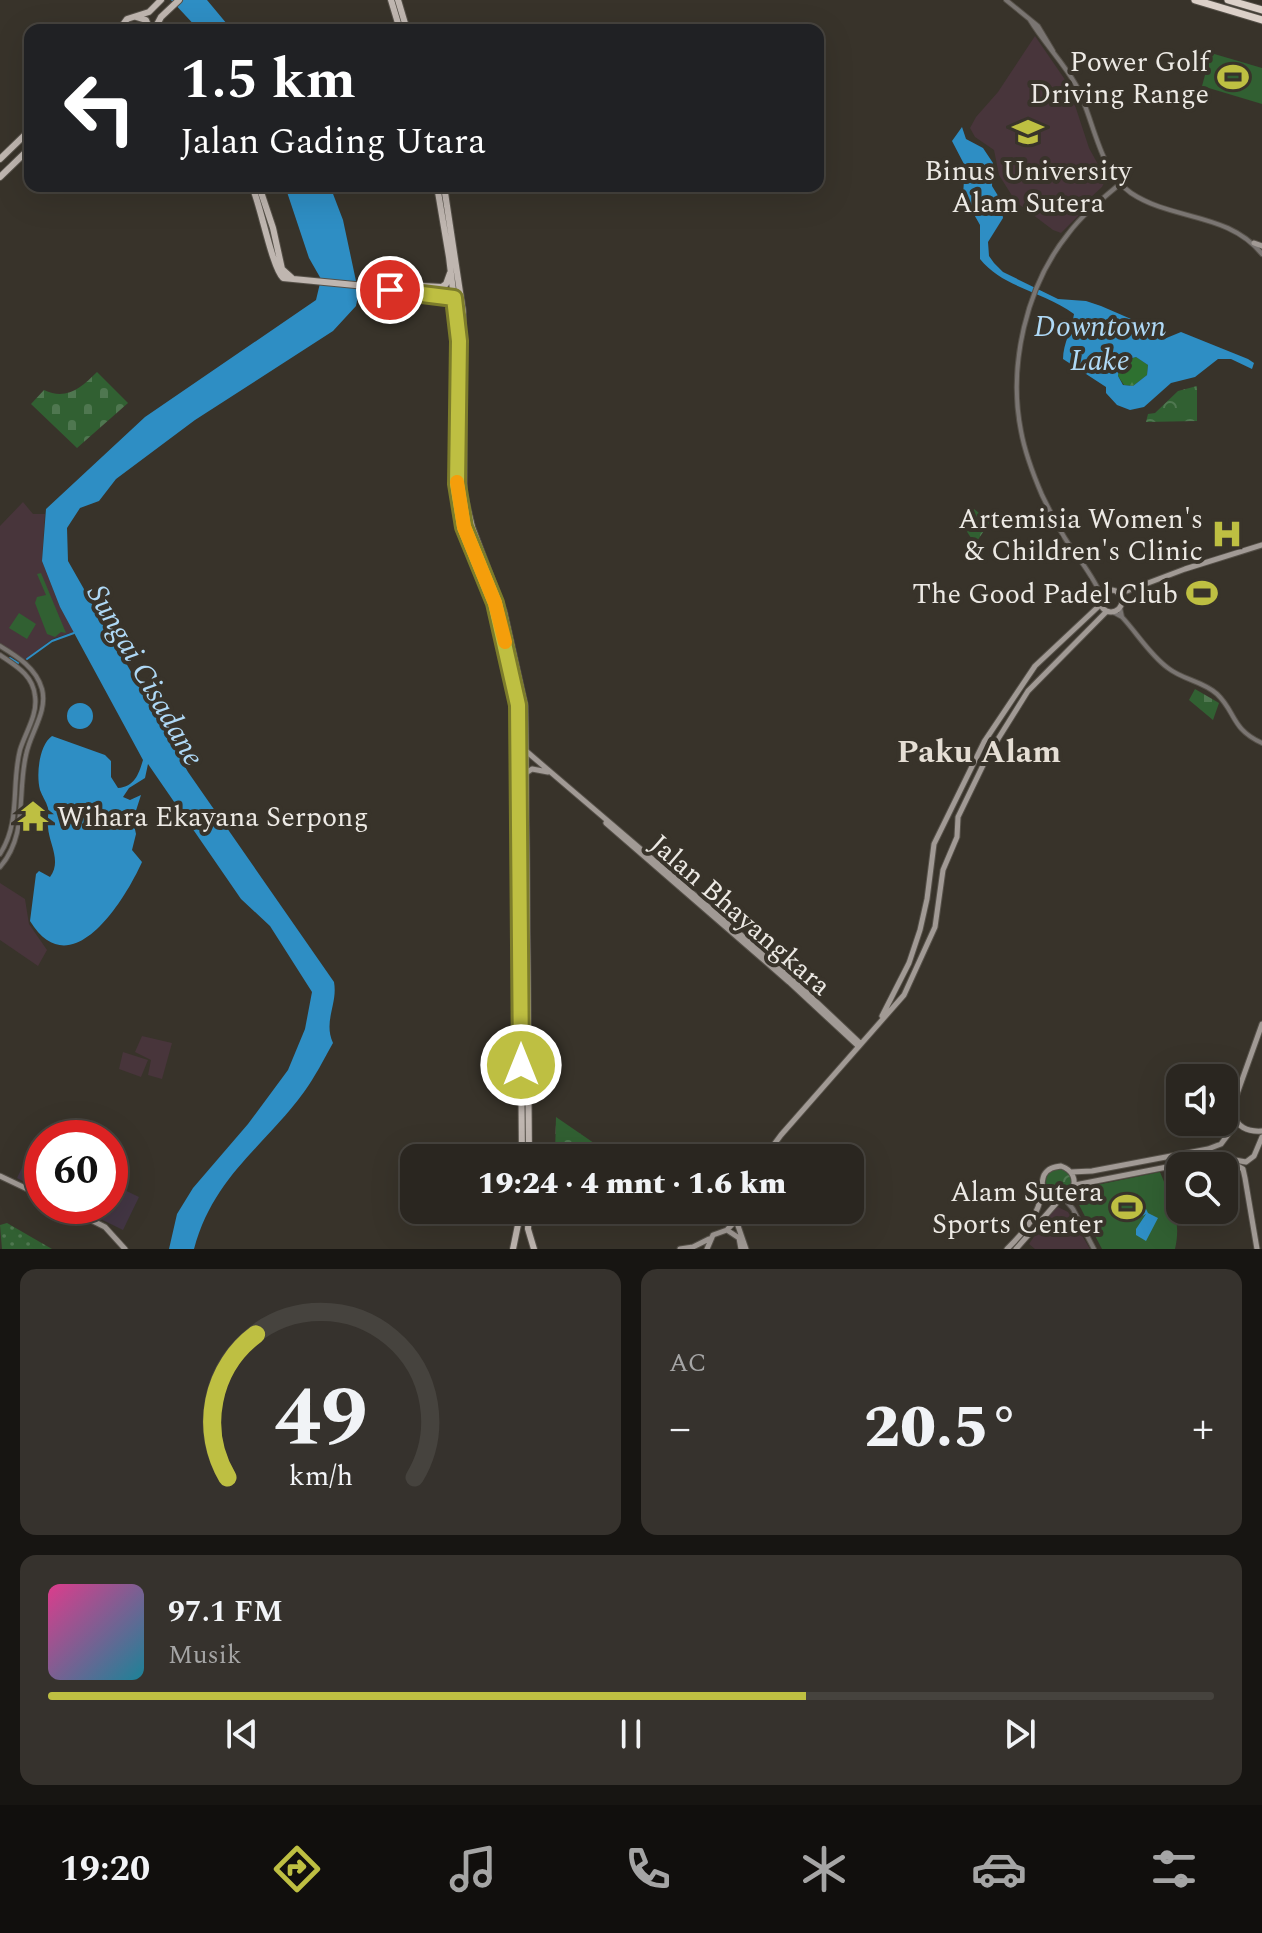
<!DOCTYPE html>
<html lang="id">
<head>
<meta charset="utf-8">
<style>
	:root { --surface:#2a2620; --page:#36322d; --text:#f1f3f6; --muted:#a5a5a5; --line:#46433e; --accent:#bebf42 }
	body { margin:0; font-family:Spectral,serif; background:var(--page); color:var(--text); height:100vh; display:flex; flex-direction:column; font-size:30px; white-space:nowrap }
	* { box-sizing:border-box; margin:0 }
	p { font-size:26px; color:var(--muted) }
	.icon { flex:none; width:44px; height:44px; fill:none; stroke:currentColor; stroke-width:2; stroke-linecap:round; stroke-linejoin:round }
	.map { position:relative; height:1249px; overflow:hidden }
	.details { display:flex; flex-direction:column; gap:20px; padding:20px; background:#171512; flex:1 }
	.details>* { flex:none }
	.banner { position:absolute; left:24px; top:24px; width:800px; height:168px; border-radius:16px; box-shadow:0 8px 32px #0002,0 0 0 2px var(--line); background:#202124; color:#fff; overflow:hidden }
	.fabs { position:absolute; left:1166px; top:1064px; display:grid; gap:16px }
	.fabs a { display:grid; place-items:center; width:72px; height:72px; border-radius:16px; background:var(--surface); box-shadow:0 8px 32px #0002,0 0 0 2px var(--line); font-size:40px }
	.speed { position:absolute; left:24px; top:1120px; display:flex; gap:16px; font-size:40px; font-weight:700; text-align:center }
	.speed>* { display:grid; place-content:center; width:104px; height:104px; border-radius:50%; background:var(--surface); box-shadow:0 8px 32px #0002,0 0 0 2px var(--line); line-height:1 }
	.speed .limit { border:12px solid #d22; background:#fff; color:#111 }
	.pin { position:absolute; display:grid; place-items:center; width:68px; height:68px; color:#fff; margin:-34px; border:4px solid #fff; border-radius:50%; box-shadow:0 2px 8px #0007 }
	.me { position:absolute; width:88px; margin:-44px; rotate:0deg; stroke-linejoin:round; filter:drop-shadow(0 0 6px #0008) }
	.turn { display:flex; align-items:center; gap:28px; height:168px; padding:0 24px; font-size:36px }
	.turn .icon { width:104px; height:104px; stroke-width:2.5 }
	.turn b { display:block; font-size:56px; line-height:68px }
	.big { font-size:60px; font-weight:800; line-height:1.1 }
	.details .card { flex:1; display:flex; flex-direction:column; justify-content:center; gap:12px; min-width:0; padding:0 28px; border-radius:16px; background:var(--page) }
	.details .dial { align-items:center; gap:0 }
	.dial svg { height:208px; overflow:visible; fill:none; stroke:var(--line); stroke-width:7; stroke-linecap:round; text-anchor:middle }
	.dial text { fill:var(--text); stroke:none }
	.song { display:flex; align-items:center; gap:24px }
	.cover { width:96px; height:96px; border-radius:12px; background:linear-gradient(135deg,hsl(330 70% 55%),hsl(190 70% 35%)) }
	.played { height:8px; border-radius:4px; background:linear-gradient(90deg,var(--accent) 65%,var(--line) 65%) }
	.keys { display:flex; justify-content:space-around; direction:ltr }
	.heat { display:flex; justify-content:space-between; align-items:center; font-size:44px; direction:ltr }
	.details .tiles { flex:1; display:grid; gap:20px; grid-template-columns:1fr 1fr }
	.card:last-child { grid-column:span 2 }
	.trip { position:absolute; left:400px; top:1144px; width:464px; height:80px; border-radius:16px; background:var(--surface); box-shadow:0 8px 32px #0002,0 0 0 2px var(--line); font-weight:800; line-height:80px; text-align:center }
	.tab-bar { display:flex; height:128px; justify-content:space-around; align-items:center; background:#110f0d; color:var(--muted) }
	.tab-bar .icon { width:56px; height:56px }
	.tab-bar .current { color:var(--accent) }
	.tab-bar b { font-size:36px; color:var(--text) }
	.map>svg:first-child { display:block }
</style>
</head>
<body>
<div class="map">
<svg width="1262" height="1249" viewBox="0 0 1262 1249">
	<defs>
		<pattern id="grass-dots" width="8" height="8" patternUnits="userSpaceOnUse" patternTransform="scale(2)"><rect width="8" height="8" fill="#316032"/><path d="M2 2h.1M6 6h.1" fill="none" stroke="#4f7750" stroke-width="1.8" stroke-linecap="round"/></pattern>
		<pattern id="forest-firs" width="22" height="20" patternUnits="userSpaceOnUse" patternTransform="scale(2)"><rect width="22" height="20" fill="#2e7130"/><path d="M5 1l3.5 6h-7zM16 11l3.5 6h-7z" fill="#4c854e"/></pattern>
		<pattern id="cemetery-stones" width="16" height="16" patternUnits="userSpaceOnUse" patternTransform="scale(2)"><rect width="16" height="16" fill="#316032"/><path d="M2 7V4a2 2 0 0 1 4 0v3zM10 15v-3a2 2 0 0 1 4 0v3z" fill="#4f7750"/></pattern>
		<pattern id="park-crowns" width="20" height="18" patternUnits="userSpaceOnUse" patternTransform="scale(2)"><rect width="20" height="18" fill="#316032"/><path d="M2 6a3 3 0 1 1 6 0M12 15a3 3 0 1 1 6 0" fill="none" stroke="#4f7750"/></pattern>
	</defs>
	<rect width="100%" height="100%" fill="#38332a"/>
	<!-- education -->
	<path fill="#48353b" d="M1035,36L1068,84L1089,148L1106,179L1102,187L1077,210L1080,214L1061,233L1053,230L1016,202L999,175L994,150L975,137L970,128L976,117L998,92Z
		M23,502L33,514H45L42,561L60,607L74,632L52,639L25,660L0,644V526Z
		M0,883L25,899L29,924L47,950L38,966L0,940Z
		M142,1036L172,1043L162,1079L148,1075L151,1060L135,1052Z
		M123,1052L148,1060L141,1077L119,1069Z
		M1058,1207L1068,1212L1090,1249H1035L1029,1244L1048,1216Z"/>
	<!-- medical -->
	<path fill="#433644" d="M32,1147L42,1151V1191L17,1178Z
		M110,1183L139,1197L123,1230L74,1206H110Z"/>
	<!-- grass -->
	<path fill="url(#grass-dots)" d="M7,1223L52,1249H2L0,1225Z"/>
	<!-- forest -->
	<path fill="url(#forest-firs)" d="M1136,357L1148,365L1147,375L1133,386L1124,385L1118,376C1118,366 1126,359 1136,357Z"/>
	<!-- cemetery -->
	<path fill="url(#cemetery-stones)" d="M97,372L128,403L77,448L31,404L44,390C66,401 81,388 97,372Z
		M974,509L990,522L975,544L964,527L961,530L956,526L962,517L967,519Z
		M1195,689L1219,703L1213,720L1189,700Z
		M556,1117L607,1152C593,1163 572,1158 555,1153Z"/>
	<!-- park -->
	<path fill="url(#park-crowns)" d="M1197,386V421L1146,422L1148,414L1155,413L1178,391Z
		M1046 1181a13 13 0 1 1 26 0a13 13 0 1 1-26 0Z"/>
	<!-- garden -->
	<path fill="#316032" d="M1211,53L1262,68V104L1202,86Z
		M41,573L66,633L61,632L55,637L47,634L35,603L37,597L46,595L37,574Z
		M19,613L36,624L27,639L9,628Z
		M1160,1172C1171,1199 1182,1220 1175,1249H1102L1077,1201V1195L1082,1188Z"/>
	<!-- water -->
	<path fill="#2e8ec4" fill-rule="evenodd" d="M171,0H207L232,30H199Z
		M962,127L966,139L983,148L993,163L992,186L1000,199L1003,218L988,242L989,256L994,263L1003,272L1058,299L1086,301L1101,306L1138,322L1164,339L1181,332L1248,359L1254,363L1252,369L1231,359H1218L1195,377L1171,383L1144,407L1130,410L1117,405L1106,393V387L1063,359C1063,343 1072,330 1074,314C1045,292 1003,288 980,259V225L963,195L965,166L952,141ZM1136,357L1148,365L1147,375L1133,386L1123,385L1118,376C1118,366 1126,359 1136,357Z
		M285,186H330L343,220L356,281L358,296L356,306L333,331L195,420L116,479L99,501L80,508L67,528L68,561L188,772L334,982C338,1004 323,1021 333,1043C324,1059 315,1077 304,1092C262,1149 214,1176 194,1249H169L177,1214L193,1188L248,1124L288,1070L305,1029L312,992L270,926L241,899L148,764L145,778L129,788L123,797L130,800L141,795L133,820L136,834L132,850L142,862C125,900 71,988 30,921L36,874L39,871L50,877C62,861 49,844 48,827C47,821 49,814 48,808C46,801 42,796 40,790C36,775 39,745 52,736L105,755L111,761V777L118,788C135,787 139,773 143,760L60,607L42,561L46,509L145,417L316,300L321,279L309,258Z
		M67 716a13 13 0 1 1 26 0a13 13 0 1 1-26 0Z
		M1146,1209L1148,1213L1158,1218L1146,1241L1136,1235V1229L1146,1214L1139,1218L1136,1212Z"/>
	<g fill="none" stroke-linecap="round" stroke-linejoin="round">
		<!-- stream -->
		<path stroke="#2e8ec4" stroke-width="2" d="M10,658L18,663
			M27,659L52,641L74,633"/>
		<defs>
			<path id="tertiary" d="M1006,0L1038,26L1053,51
				M1030,20C1044,43 1063,62 1076,85C1094,118 1098,170 1131,193C1173,221 1228,212 1262,254
				M1101,595C1093,576 1080,560 1068,543C1058,528 1050,511 1042,495C1033,474 1025,453 1021,431C1008,366 1026,286 1068,234C1083,214 1102,199 1121,183
				M1120,608L1122,617C1137,633 1150,655 1168,668C1183,680 1203,681 1217,694C1236,712 1231,729 1262,743
				M1113,612L1122,617
				M0,646C18,657 36,668 42,689C48,712 30,733 26,755C17,793 28,835 0,867
				M0,655C16,666 33,675 35,696C38,715 25,733 20,750C11,785 21,822 0,854
				M1064,1198L1073,1209L1094,1249"/>
			<path id="secondary" d="M1254,243L1262,246
				M1100 601a11 11 0 1 1 22 0a11 11 0 1 1-22 0Z
				M1119,594L1185,569L1262,545
				M526,751L788,975L860,1043
				M526,773L532,769L548,772
				M606,823L789,982L858,1046
				M882,1016L909,963L920,930L927,899L934,844L984,742L1035,666L1100,605
				M1234,1112C1235,1127 1248,1132 1262,1131
				M764,1158L781,1135L904,995L935,927L943,870L957,837L958,817L988,755L1028,691L1106,612
				M1234,1164L1243,1169L1245,1178L1257,1249
				M1071,1172L1092,1171L1208,1149L1221,1144L1230,1132L1232,1108L1262,1024
				M0,1176L42,1196
				M1075,1185L1218,1157L1246,1162L1254,1156L1262,1137
				M63,1206L105,1227L125,1249
				M736,1220L746,1249
				M727,1230L736,1220L741,1210
				M680,1249L693,1247L709,1239
				M707,1249L713,1235L727,1230L739,1238L741,1249
				M1007,1249C1021,1235 1035,1220 1040,1201C1042,1193 1041,1182 1044,1175C1048,1168 1054,1167 1061,1166C1073,1170 1077,1180 1072,1191L1060,1198L1051,1196L1042,1184
				M1016,1249L1060,1199"/>
			<path id="primary" d="M391,0L400,30
				M398,0L407,30
				M136,17L146,20L150,30
				M119,30L127,19L149,12L161,0
				M154,30L161,17L179,0
				M0,159L30,130
				M0,177L30,148
				M252,186C261,207 272,267 283,278L386,288L394,292L454,298
				M259,186L273,228L282,269L292,278
				M437,186L449,257L459,341L457,484L464,527L495,603L518,705L522,1158
				M444,186L463,312L464,494L472,527L504,612L525,706L529,1158
				M383,284L442,287L446,284L450,273
				M529,1210L528,1229L534,1249
				M513,1249L521,1210"/>
			<path id="motorway" d="M1195,0L1262,20
				M1228,0L1262,10"/>
		</defs>
		<!-- tertiary casing -->
		<use href="#tertiary" stroke="#555048" stroke-width="6"/>
		<!-- secondary casing -->
		<use href="#secondary" stroke="#555048" stroke-width="7"/>
		<!-- primary casing -->
		<use href="#primary" stroke="#555048" stroke-width="8"/>
		<!-- motorway casing -->
		<use href="#motorway" stroke="#555048" stroke-width="9"/>
		<!-- tertiary -->
		<use href="#tertiary" stroke="#7a7572" stroke-width="4"/>
		<!-- secondary -->
		<use href="#secondary" stroke="#a19a95" stroke-width="5"/>
		<!-- primary -->
		<use href="#primary" stroke="#bfb6b0" stroke-width="6"/>
		<!-- motorway -->
		<use href="#motorway" stroke="#dbd0c8" stroke-width="7"/>
	</g>
	<g fill="none" stroke-linecap="round" stroke-linejoin="round">
		<defs>
			<path id="route" d="M390,290L454,298L459,341L457,484L464,527L495,603L518,705L521,1065"/>
		</defs>
		<!-- route casing -->
		<use href="#route" stroke="#7c7c2b" stroke-width="20"/>
		<!-- route -->
		<use href="#route" stroke="#bebf42" stroke-width="14"/>
		<!-- slow -->
		<path stroke="#f59e0b" stroke-width="14" d="M457,482L464,527L495,603L505,642"/>
	</g>
	<!-- icons -->
	<defs>
		<symbol id="stadium-bare" viewBox="-9 -9 18 18"><path d="M0-5a6.5 5 0 1 0 0 10a6.5 5 0 1 0 0-10ZM-3.5-1.8h7v3.6h-7Z" fill="#bebf42" stroke="#38332a" stroke-width="2.5" paint-order="stroke"/></symbol>
		<symbol id="university-bare" viewBox="-9 -9 18 18"><path d="M0-5L7-2L0 1L-7-2ZM-4 1L0 2.5L4 1V4Q0 6-4 4Z" fill="#bebf42" stroke="#38332a" stroke-width="2.5" paint-order="stroke"/></symbol>
		<symbol id="hospital-bare" viewBox="-9 -9 18 18"><path d="M-5-5h3v3.5h4V-5h3V5h-3V1.5h-4V5h-3Z" fill="#bebf42" stroke="#38332a" stroke-width="2.5" paint-order="stroke"/></symbol>
		<symbol id="temple-bare" viewBox="-9 -9 18 18"><path d="M0-6L5-2H3V0L6.5 2.5H4V6H1.5V3h-3V6H-4V2.5H-6.5L-3 0V-2H-5Z" fill="#bebf42" stroke="#38332a" stroke-width="2.5" paint-order="stroke"/></symbol>
	</defs>
	<g fill-rule="evenodd">
		<use href="#stadium-bare" x="1211" y="55" width="44" height="44"/>
		<use href="#university-bare" x="1006" y="110" width="44" height="44"/>
		<use href="#hospital-bare" x="1205" y="512" width="44" height="44"/>
		<use href="#stadium-bare" x="1180" y="571" width="44" height="44"/>
		<use href="#temple-bare" x="11" y="794" width="44" height="44"/>
		<use href="#stadium-bare" x="1105" y="1185" width="44" height="44"/>
	</g>
	<g text-anchor="middle" stroke-width="8" stroke-linejoin="round" paint-order="stroke">
		<!-- poi labels -->
		<g font-size="28" fill="#ece9e4" stroke="#38332a" text-anchor="end">
			<text x="1209" y="71">Power Golf<tspan x="1209" dy="32">Driving Range</tspan></text>
			<text x="1028" y="180" text-anchor="middle">Binus University<tspan x="1028" dy="32">Alam Sutera</tspan></text>
			<text x="1203" y="528">Artemisia Women's<tspan x="1203" dy="32">&amp; Children's Clinic</tspan></text>
			<text x="1178" y="603">The Good Padel Club</text>
			<text x="57" y="826" text-anchor="start">Wihara Ekayana Serpong</text>
			<text x="1103" y="1201">Alam Sutera<tspan x="1103" dy="32">Sports Center</tspan></text>
		</g>
		<!-- street labels -->
		<g font-size="28" fill="#ece9e4" stroke="#38332a">
			<text transform="translate(741 914) rotate(41)" y="10">Jalan Bhayangkara</text>
		</g>
		<!-- water labels -->
		<g font-size="30" font-style="italic" fill="#afd9f6" stroke="#38332a">
			<text x="1100" y="336">Downtown<tspan x="1100" dy="34">Lake</tspan></text>
			<text transform="translate(146 675) rotate(60)" y="10">Sungai Cisadane</text>
		</g>
		<!-- quarter labels -->
		<g font-size="32" font-weight="bold" fill="#e5ded4" stroke="#38332a">
			<text x="979" y="762">Paku Alam</text>
		</g>
	</g>
</svg>
<div class="fabs">
<a><svg class="icon" aria-label="sound" viewBox="0 0 24 24"><path d="M4 9h4l5-4v14l-5-4H4zM17 9q2 3 0 6"/></svg></a>
<a><svg class="icon" aria-label="search" viewBox="0 0 24 24"><circle cx="10" cy="10" r="6"/><path d="M15 15l6 6"/></svg></a>
</div>
<div class="speed"><div class="limit">60</div></div>
<div class="pin" style="left:390px;top:290px;background:#d93025"><svg class="icon" aria-label="arrive" viewBox="0 0 24 24"><path d="M6 21V4h12l-3 4 3 4H6"/></svg></div>
<svg class="me" style="left:521px;top:1065px" viewBox="-20 -20 40 40"><circle r="17" fill="#bebf42" stroke="#fff" stroke-width="3"/><path d="M0-11L8 9 0 5-8 9z" fill="#fff"/></svg>
<div class="trip">19:24 · 4 mnt · 1.6 km</div>
<div class="banner">
<div class="turn"><svg class="icon" aria-label="left" viewBox="0 0 24 24"><path d="M17 20v-9H6M10 6l-5 5 5 5"/></svg><div><b>1.5 km</b>Jalan Gading Utara</div></div>
</div>
</div>
<section class="details">
<div class="tiles">
<div class="card dial"><svg viewBox="0 0 100 80">
<path d="M14 69A42 42 0 1 1 86 69"/>
<path d="M14 69A42 42 0 0 1 25 14" stroke="#bebf42"/>
<text x="50" y="56" font-size="32" font-weight="700">49</text>
<text x="50" y="72" font-size="11">km/h</text>
</svg></div>
<div class="card"><p>AC</p>
<div class="heat"><a>−</a><b class="big">20.5°</b><a>+</a></div>
</div>
<div class="card">
<div class="song"><i class="cover"></i><div><b>97.1 FM</b><p>Musik</p></div></div>
<div class="played"></div>
<div class="keys"><svg class="icon" aria-label="previous" viewBox="0 0 24 24"><path d="M18 5L8 12l10 7zM5 5v14"/></svg><svg class="icon" aria-label="pause" viewBox="0 0 24 24"><path d="M8 5v14M16 5v14"/></svg><svg class="icon" aria-label="next" viewBox="0 0 24 24"><path d="M6 5l10 7-10 7zM19 5v14"/></svg></div>
</div>
</div>
</section>
<nav class="tab-bar">
<b>19:20</b>
<svg class="icon current" aria-label="directions" viewBox="0 0 24 24"><path d="M12 3l9 9-9 9-9-9zM9 14v-3h6M13 9l2 2-2 2"/></svg>
<svg class="icon" aria-label="music" viewBox="0 0 24 24"><path d="M9 18V5l10-2v13"/><circle cx="6" cy="18" r="3"/><circle cx="16" cy="16" r="3"/></svg>
<svg class="icon" aria-label="phone" viewBox="0 0 24 24"><path d="M5 4h4l2 5-3 2q2 4 5 5l2-3 5 2v4C11 20 4 13 5 4z"/></svg>
<svg class="icon" aria-label="climate" viewBox="0 0 24 24"><path d="M12 3v18M4 7l16 10M4 17L20 7"/></svg>
<svg class="icon" aria-label="car" viewBox="0 0 24 24"><path d="M5 17H2v-5l4-1 3-4h7l3 4 3 1v5h-3M9 17h6M6 11h13"/><circle cx="7" cy="17" r="2"/><circle cx="17" cy="17" r="2"/></svg>
<svg class="icon" aria-label="filters" viewBox="0 0 24 24"><path d="M4 7h16M4 17h16"/><circle cx="9" cy="7" r="2"/><circle cx="15" cy="17" r="2"/></svg>
</nav>
</body>
</html>
